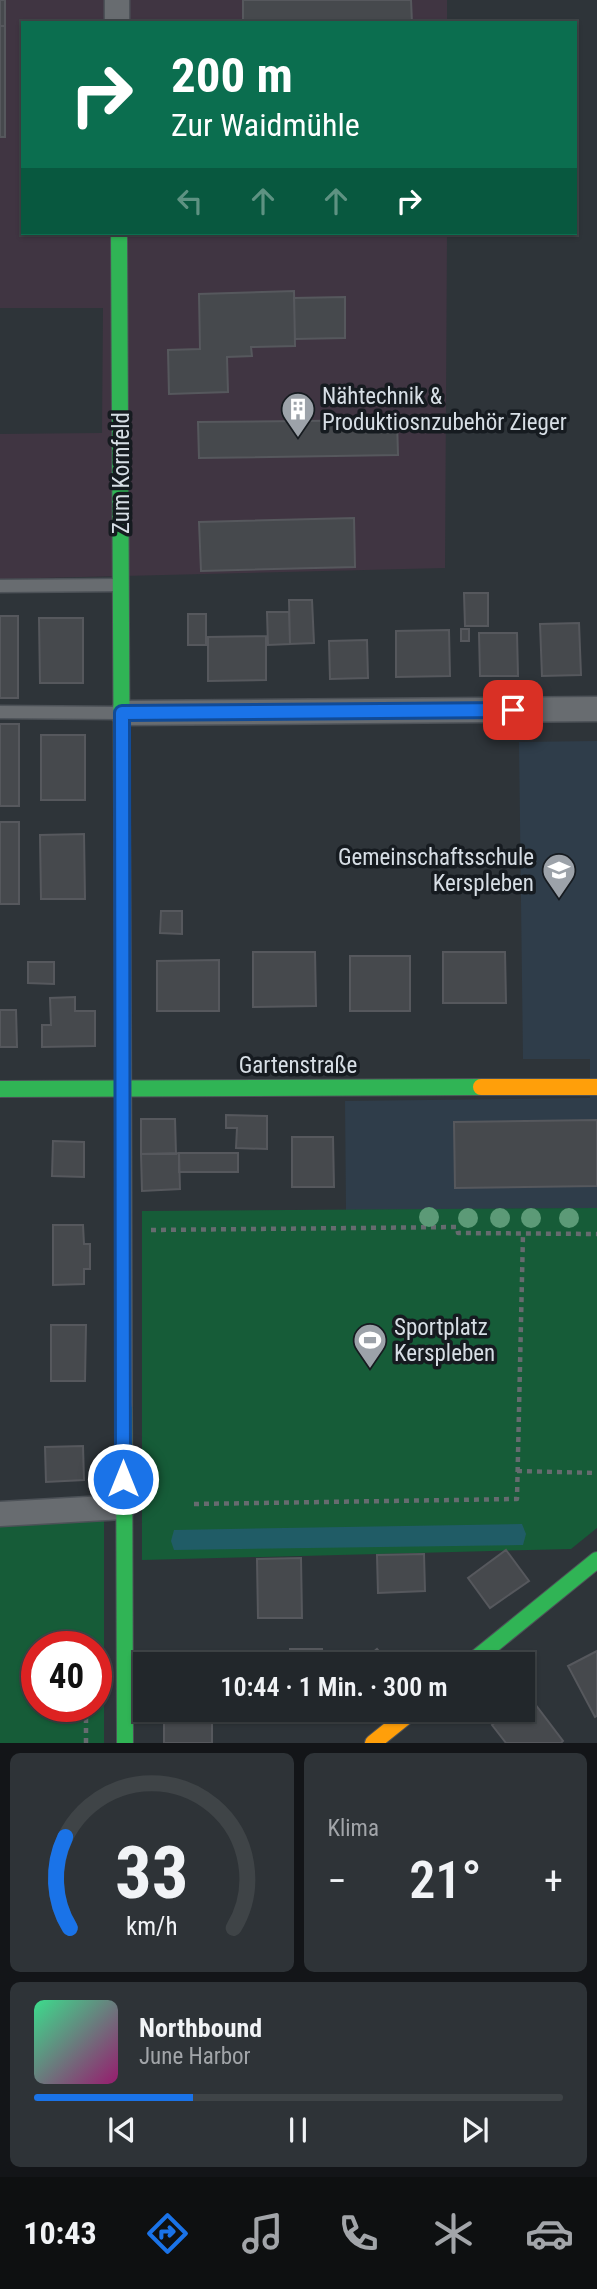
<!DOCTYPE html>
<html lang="de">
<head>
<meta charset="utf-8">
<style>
	:root { --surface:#22272b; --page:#2e3337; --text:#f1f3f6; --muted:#a2a5a9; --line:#3f4447; --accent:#1a73e8 }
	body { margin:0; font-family:"Roboto Condensed",sans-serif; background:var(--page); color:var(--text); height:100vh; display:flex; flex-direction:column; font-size:26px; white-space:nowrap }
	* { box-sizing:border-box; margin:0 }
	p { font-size:23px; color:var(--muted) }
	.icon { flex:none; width:38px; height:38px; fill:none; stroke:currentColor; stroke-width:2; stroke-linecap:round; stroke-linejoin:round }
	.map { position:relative; height:1743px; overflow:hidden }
	.details { display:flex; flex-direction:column; gap:10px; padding:10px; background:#131518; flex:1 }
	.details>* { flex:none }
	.guide { position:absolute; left:21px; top:21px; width:556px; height:214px; border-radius:0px; box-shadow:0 2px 5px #0004,0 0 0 2px var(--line); background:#0b6e4f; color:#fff; overflow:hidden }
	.speed { position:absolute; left:21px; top:1631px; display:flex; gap:14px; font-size:35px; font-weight:700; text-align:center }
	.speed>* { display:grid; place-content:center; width:91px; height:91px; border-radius:50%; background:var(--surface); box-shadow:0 2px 5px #0004,0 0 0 2px var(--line); line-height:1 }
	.speed .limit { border:10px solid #d22; background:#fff; color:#111 }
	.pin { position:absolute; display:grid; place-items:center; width:60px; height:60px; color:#fff; margin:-30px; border-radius:14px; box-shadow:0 4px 10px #0006 }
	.me { position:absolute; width:77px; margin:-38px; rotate:0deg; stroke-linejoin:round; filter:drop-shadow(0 0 5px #0008) }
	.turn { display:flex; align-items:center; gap:24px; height:147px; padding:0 35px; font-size:32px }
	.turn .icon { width:91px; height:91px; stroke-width:2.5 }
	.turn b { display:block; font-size:49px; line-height:60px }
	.lanes { display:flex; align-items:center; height:66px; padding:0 35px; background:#0003; justify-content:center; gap:35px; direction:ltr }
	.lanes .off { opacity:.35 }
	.big { font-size:52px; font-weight:600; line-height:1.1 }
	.details .widget { flex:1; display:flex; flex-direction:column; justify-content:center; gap:10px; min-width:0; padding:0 24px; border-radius:10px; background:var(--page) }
	.details .dial { align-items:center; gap:0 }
	.dial svg { height:182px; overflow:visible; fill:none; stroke:var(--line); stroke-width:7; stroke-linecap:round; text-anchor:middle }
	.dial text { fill:var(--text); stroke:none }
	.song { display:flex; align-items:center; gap:21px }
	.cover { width:84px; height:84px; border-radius:10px; background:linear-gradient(135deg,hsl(150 70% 55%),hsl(320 70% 35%)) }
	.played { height:7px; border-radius:4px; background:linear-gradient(90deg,var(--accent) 30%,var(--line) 30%) }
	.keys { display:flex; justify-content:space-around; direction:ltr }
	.heat { display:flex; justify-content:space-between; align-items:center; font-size:38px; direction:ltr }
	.details .tiles { flex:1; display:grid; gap:10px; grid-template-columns:1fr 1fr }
	.widget:last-child { grid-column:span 2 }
	.trip { position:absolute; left:133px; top:1652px; width:402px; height:70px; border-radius:0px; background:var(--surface); box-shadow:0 2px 5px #0004,0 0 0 2px var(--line); font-weight:600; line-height:70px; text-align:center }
	.tab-bar { display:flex; height:112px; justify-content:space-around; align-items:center; background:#0e1011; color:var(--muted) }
	.tab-bar .icon { width:49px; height:49px }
	.tab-bar .current { color:var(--accent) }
	.tab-bar b { font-size:32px; color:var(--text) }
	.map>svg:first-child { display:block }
</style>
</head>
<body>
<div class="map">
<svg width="597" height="1743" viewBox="0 0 597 1743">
	<rect width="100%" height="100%" fill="#2e3439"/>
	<!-- industrial -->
	<path fill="#403542" d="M0,0H447V23H23V233H447L445,568L0,579V434L102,433L103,308H0Z"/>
	<!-- built -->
	<path fill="#2f3d4a" d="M597,741V1208L346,1210L345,1101L590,1098V1059H523L519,742Z"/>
	<!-- green -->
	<path fill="#165c38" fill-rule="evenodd" d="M597,1208V1528L571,1549L142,1560V1211Z
		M104,1517V1743H0V1525ZM37,1647H96V1706H37Z"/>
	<!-- water -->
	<path fill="#205c66" d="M522,1524L526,1534L523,1545L174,1550L171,1541L174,1530Z"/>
	<!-- building -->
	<path fill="#46494d" stroke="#56585d" stroke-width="2" d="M0,0H5V26H0Z
		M243,0H411L412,23H243Z
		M0,26H5V137H0Z
		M294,291L295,346L251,347L252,356L227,357L228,392L169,394L168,350L200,349L199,294Z
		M345,297V338L295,339L294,298Z
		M397,420L398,455L199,458L198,422Z
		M354,518L355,567L201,571L199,522Z
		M464,593H488V626H465Z
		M289,600H312L314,643L290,644Z
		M267,612H289L290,644L268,645Z
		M188,614H206V645H188Z
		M0,616H18V698H0Z
		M39,618H83V683H40Z
		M579,623L581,675L542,676L540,624Z
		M461,629H469V641H461Z
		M449,630L450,676L396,677V631Z
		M479,633H517L518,676H480Z
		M266,636V680L208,681V637Z
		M367,640L368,678L330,679L329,641Z
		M0,724H19V806H0Z
		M41,735H85V800H41Z
		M0,822H19V904H0Z
		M84,834L85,899H41L40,835Z
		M161,911H182V934L160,933Z
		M253,952H315L316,1006L253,1007Z
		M443,952H505L506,1003H443Z
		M350,956H410V1011H350Z
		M219,960V1011H157V961Z
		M28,962H54V984L28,983Z
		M75,997V1011H95V1046L42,1047V1025H51L50,998Z
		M0,1010H16L17,1047H0Z
		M226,1115L267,1116V1149L236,1148L237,1128H226Z
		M141,1119H175L176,1154H141Z
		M597,1120V1186L455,1188L454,1122Z
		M292,1137H333L334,1187H292Z
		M53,1141L84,1142V1177L52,1176Z
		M179,1153H238V1172H179Z
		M179,1153L180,1189L142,1191L141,1154Z
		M53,1225H83L84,1244H90V1269H84V1284L53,1285Z
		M51,1325H86L85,1381H51Z
		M83,1446L84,1480L46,1482L45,1447Z
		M506,1550L529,1581L490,1608L468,1578Z
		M424,1554L425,1591L378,1593L377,1555Z
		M301,1558L302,1618H258L257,1559Z
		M290,1649H322V1664H290Z
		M377,1649L390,1664H359Z
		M597,1651V1716L595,1717L568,1666Z
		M194,1656H212V1664H194Z
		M141,1657H170V1664H145V1710H171V1713H142Z
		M529,1696L563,1741L561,1743H506L492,1725L511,1710H523V1701Z
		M194,1710H212V1713H194Z
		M164,1713H212V1743H164Z"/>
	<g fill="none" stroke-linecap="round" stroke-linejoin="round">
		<defs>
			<path id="lane" d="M0,586L119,585
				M0,712L119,713"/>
			<path id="street" d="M117,0V23
				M123,713L597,709
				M0,1514L123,1507"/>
			<path id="fast" d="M119,233L123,1010
				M0,1089L481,1087
				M124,1404L125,1743
				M469,1664L597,1560"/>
			<path id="slow" d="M123,1010L124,1404
				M481,1087H597
				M373,1743L414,1710"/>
		</defs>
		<!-- lane casing -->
		<use href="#lane" stroke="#4d5258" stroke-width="15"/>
		<!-- street casing -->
		<use href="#street" stroke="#4d5258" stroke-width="27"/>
		<!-- fast casing -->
		<use href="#fast" stroke="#4d5258" stroke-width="18"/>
		<!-- slow casing -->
		<use href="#slow" stroke="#4d5258" stroke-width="18"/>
		<!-- path -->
		<path stroke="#666b6f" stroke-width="4.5" stroke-dasharray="5 5" stroke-linecap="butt" d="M151,1230L457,1227L458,1233L597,1234
			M517,1471L597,1473
			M194,1504L517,1499L523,1234
			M86,1743V1706"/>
		<!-- lane -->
		<use href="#lane" stroke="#686c70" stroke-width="12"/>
		<!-- street -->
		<use href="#street" stroke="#686c70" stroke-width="24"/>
		<!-- fast -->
		<use href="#fast" stroke="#30b455" stroke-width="16"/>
		<!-- slow -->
		<use href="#slow" stroke="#ff9f0a" stroke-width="16"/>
	</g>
	<!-- trees -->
	<g fill="#5c9a77">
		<circle cx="429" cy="1217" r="10"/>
		<circle cx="468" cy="1218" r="10"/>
		<circle cx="500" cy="1218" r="10"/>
		<circle cx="531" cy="1218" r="10"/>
		<circle cx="569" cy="1218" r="10"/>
	</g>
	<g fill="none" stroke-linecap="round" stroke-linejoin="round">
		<defs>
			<path id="route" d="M123,1479L122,713L513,710"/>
		</defs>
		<!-- route casing -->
		<use href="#route" stroke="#114b97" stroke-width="18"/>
		<!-- route -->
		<use href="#route" stroke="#1a73e8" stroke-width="12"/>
	</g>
	<!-- icons -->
	<defs>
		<symbol id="building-pin" viewBox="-11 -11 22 30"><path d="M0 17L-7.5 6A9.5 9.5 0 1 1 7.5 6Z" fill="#9ca2a9" stroke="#161b20"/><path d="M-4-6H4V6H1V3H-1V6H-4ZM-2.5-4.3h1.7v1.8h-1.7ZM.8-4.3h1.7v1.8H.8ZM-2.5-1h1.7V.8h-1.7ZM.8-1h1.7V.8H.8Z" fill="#fff"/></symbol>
		<symbol id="school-pin" viewBox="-11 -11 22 30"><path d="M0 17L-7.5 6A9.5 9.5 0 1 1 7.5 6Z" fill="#9ca2a9" stroke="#161b20"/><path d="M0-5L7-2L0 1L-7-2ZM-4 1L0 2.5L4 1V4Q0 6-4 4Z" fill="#fff"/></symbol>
		<symbol id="stadium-pin" viewBox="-11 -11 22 30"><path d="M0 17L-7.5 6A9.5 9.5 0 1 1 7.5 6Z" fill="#9ca2a9" stroke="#161b20"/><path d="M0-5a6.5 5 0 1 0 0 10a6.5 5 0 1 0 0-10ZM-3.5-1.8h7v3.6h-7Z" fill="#fff"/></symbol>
	</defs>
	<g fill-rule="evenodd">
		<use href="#building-pin" x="279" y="390" width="38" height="52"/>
		<use href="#school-pin" x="540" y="851" width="38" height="52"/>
		<use href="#stadium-pin" x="351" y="1321" width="38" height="52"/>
	</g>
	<g text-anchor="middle" stroke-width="7" stroke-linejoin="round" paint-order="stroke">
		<!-- poi labels -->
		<g font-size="23" fill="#d7dee5" stroke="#161b20" text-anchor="start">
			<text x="322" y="404">Nähtechnik &amp;<tspan x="322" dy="26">Produktiosnzubehör Zieger</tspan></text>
			<text x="534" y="865" text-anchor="end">Gemeinschaftsschule<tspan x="534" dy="26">Kerspleben</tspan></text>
			<text x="394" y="1335">Sportplatz<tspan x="394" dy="26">Kerspleben</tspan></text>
		</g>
		<!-- street labels -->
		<g font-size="23" fill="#d7dee5" stroke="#161b20">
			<text transform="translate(121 473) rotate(-90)" y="8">Zum Kornfeld</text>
			<text x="298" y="1073">Gartenstraße</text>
		</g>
	</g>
</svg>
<div class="speed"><div class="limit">40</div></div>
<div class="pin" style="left:513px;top:710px;background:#d93025"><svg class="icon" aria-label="arrive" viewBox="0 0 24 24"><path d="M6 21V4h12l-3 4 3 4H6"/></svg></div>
<svg class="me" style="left:123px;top:1479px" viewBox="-20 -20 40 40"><circle r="17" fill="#1a73e8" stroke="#fff" stroke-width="3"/><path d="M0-11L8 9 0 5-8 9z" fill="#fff"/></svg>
<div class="trip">10:44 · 1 Min. · 300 m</div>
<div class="guide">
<div class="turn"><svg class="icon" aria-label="right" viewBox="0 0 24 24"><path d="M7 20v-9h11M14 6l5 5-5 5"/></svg><div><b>200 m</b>Zur Waidmühle</div></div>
<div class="lanes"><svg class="icon off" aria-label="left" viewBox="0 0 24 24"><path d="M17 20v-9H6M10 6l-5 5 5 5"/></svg><svg class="icon off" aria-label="ahead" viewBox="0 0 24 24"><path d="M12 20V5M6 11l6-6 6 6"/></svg><svg class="icon off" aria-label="ahead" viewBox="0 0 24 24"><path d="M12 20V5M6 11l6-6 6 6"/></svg><svg class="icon" aria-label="right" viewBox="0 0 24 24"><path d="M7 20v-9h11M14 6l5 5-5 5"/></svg></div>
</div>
</div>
<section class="details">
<div class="tiles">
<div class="widget dial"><svg viewBox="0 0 100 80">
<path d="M14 69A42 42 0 1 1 86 69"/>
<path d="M14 69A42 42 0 0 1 12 29" stroke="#1a73e8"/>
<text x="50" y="56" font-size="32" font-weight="700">33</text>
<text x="50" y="72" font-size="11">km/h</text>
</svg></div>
<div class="widget"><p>Klima</p>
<div class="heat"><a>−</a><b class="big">21°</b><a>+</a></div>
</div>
<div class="widget">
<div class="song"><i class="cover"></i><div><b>Northbound</b><p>June Harbor</p></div></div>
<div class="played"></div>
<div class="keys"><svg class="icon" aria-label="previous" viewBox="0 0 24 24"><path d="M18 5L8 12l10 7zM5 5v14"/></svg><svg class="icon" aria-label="pause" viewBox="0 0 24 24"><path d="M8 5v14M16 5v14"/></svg><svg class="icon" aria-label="next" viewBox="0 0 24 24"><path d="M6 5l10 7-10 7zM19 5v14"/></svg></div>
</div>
</div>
</section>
<nav class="tab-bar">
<b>10:43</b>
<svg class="icon current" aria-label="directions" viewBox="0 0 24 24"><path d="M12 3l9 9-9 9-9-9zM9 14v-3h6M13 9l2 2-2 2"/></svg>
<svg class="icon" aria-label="music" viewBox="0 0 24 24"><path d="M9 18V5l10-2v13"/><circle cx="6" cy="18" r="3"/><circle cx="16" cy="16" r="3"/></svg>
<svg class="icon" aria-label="phone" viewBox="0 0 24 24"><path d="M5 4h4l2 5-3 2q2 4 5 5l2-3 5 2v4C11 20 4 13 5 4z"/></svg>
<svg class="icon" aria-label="climate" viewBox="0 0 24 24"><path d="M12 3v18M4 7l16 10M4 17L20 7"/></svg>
<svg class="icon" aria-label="car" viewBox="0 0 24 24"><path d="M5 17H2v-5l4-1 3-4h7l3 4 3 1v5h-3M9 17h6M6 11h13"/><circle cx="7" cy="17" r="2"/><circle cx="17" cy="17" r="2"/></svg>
</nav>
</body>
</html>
